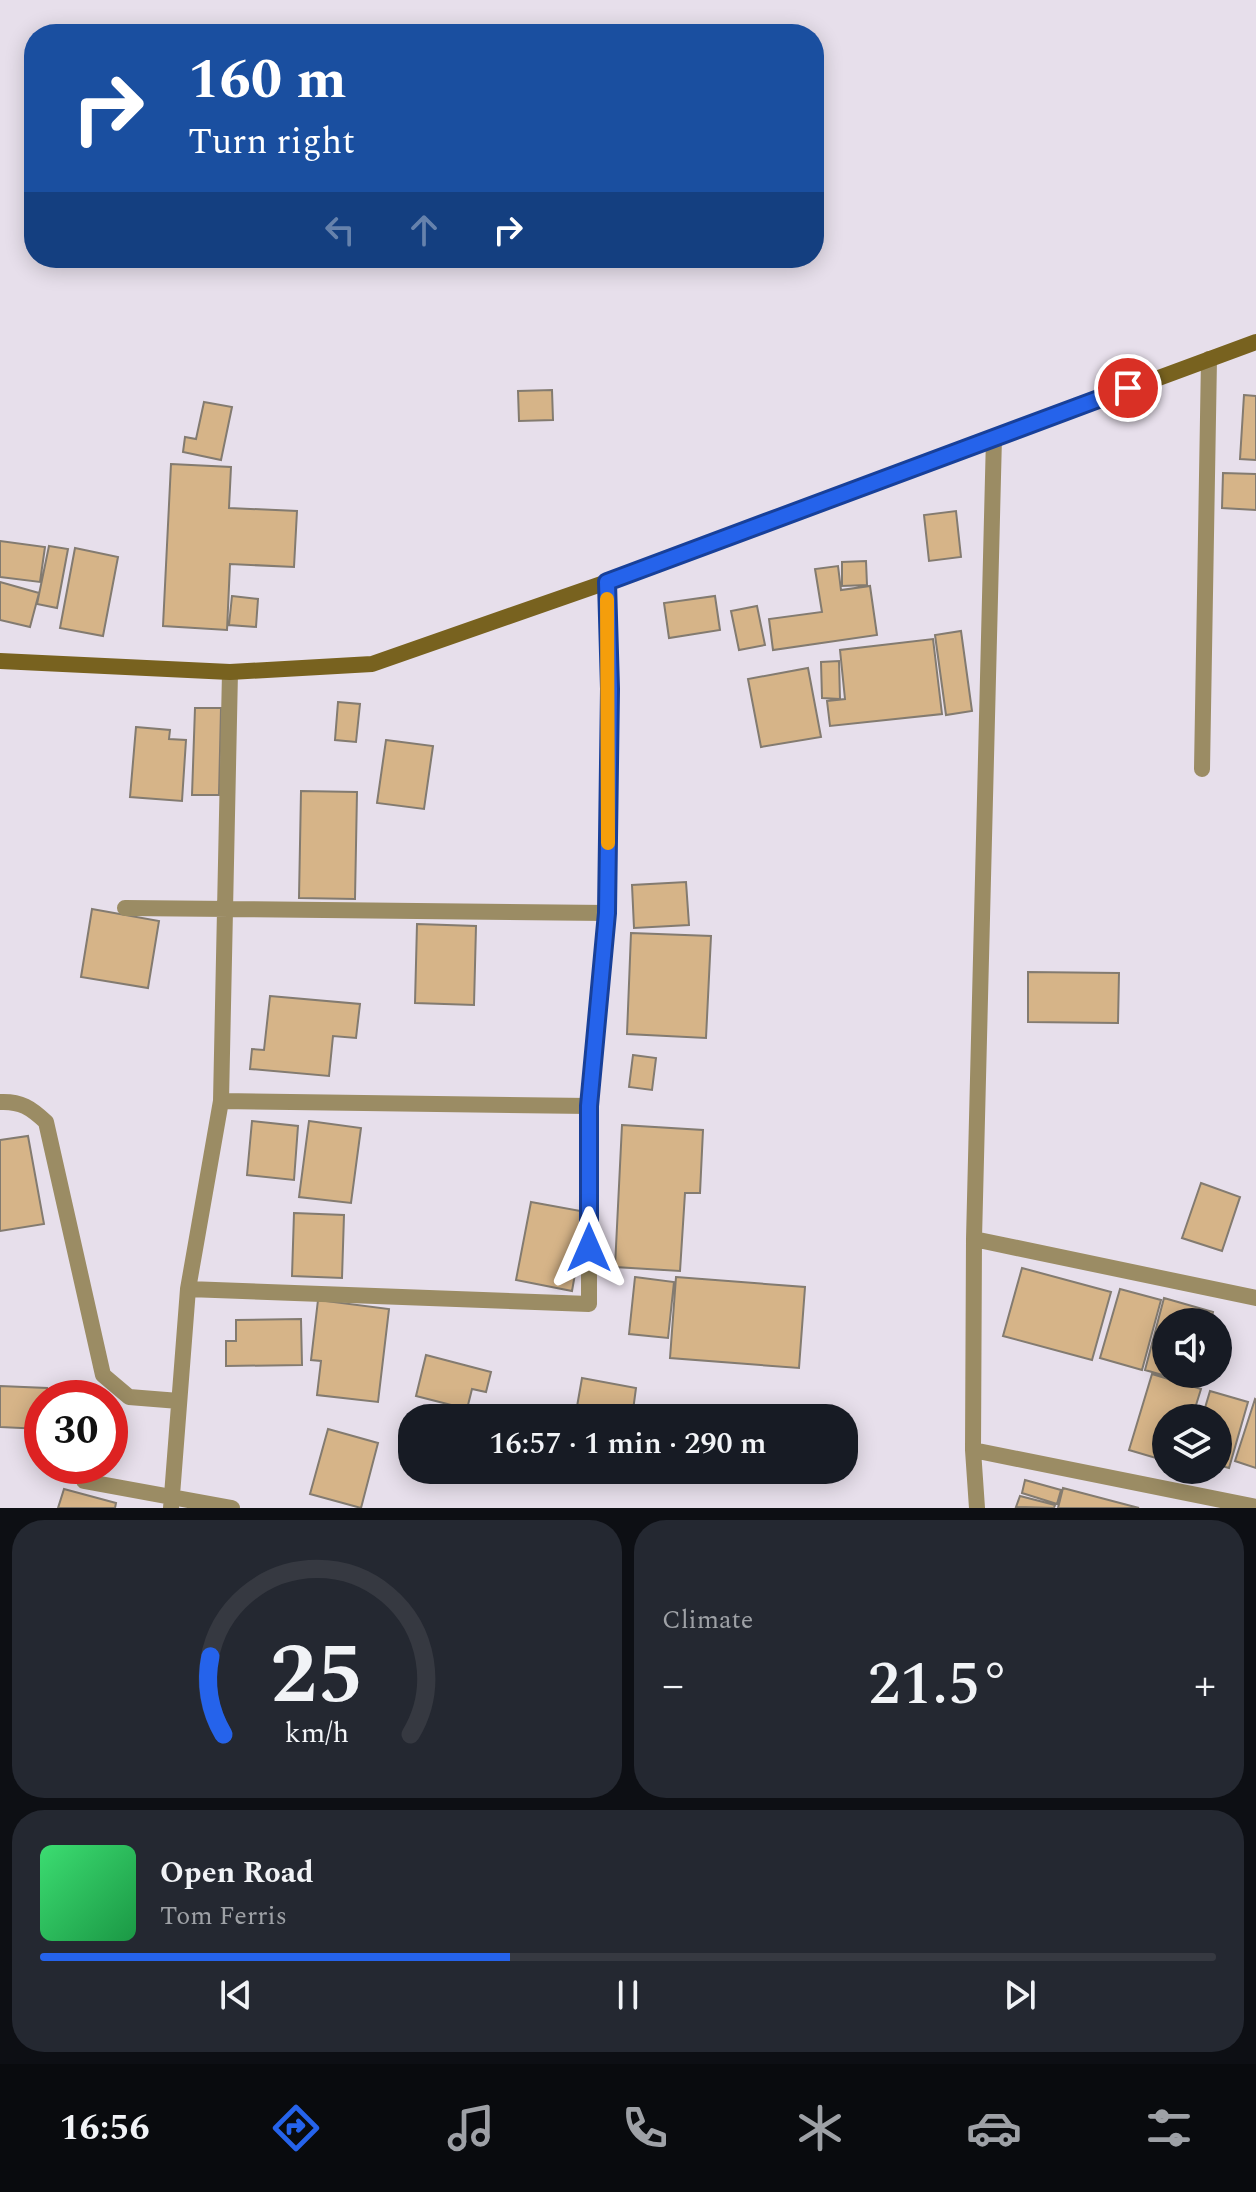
<!DOCTYPE html>
<html lang="en">
<head>
<meta charset="utf-8">
<style>
	:root { --surface:#171b24; --page:#242831; --text:#f1f3f6; --muted:#9ea1a6; --line:#363941; --accent:#2563eb }
	body { margin:0; font-family:Spectral,serif; background:var(--page); color:var(--text); height:100vh; display:flex; flex-direction:column; font-size:30px; white-space:nowrap }
	* { box-sizing:border-box; margin:0 }
	p { font-size:26px; color:var(--muted) }
	.icon { flex:none; width:44px; height:44px; fill:none; stroke:currentColor; stroke-width:2; stroke-linecap:round; stroke-linejoin:round }
	.map { position:relative; height:1508px; overflow:hidden }
	.panel { display:flex; flex-direction:column; gap:12px; padding:12px; background:#0d0f14; flex:1 }
	.panel>* { flex:none }
	.banner { position:absolute; left:24px; top:24px; width:800px; height:244px; border-radius:32px; box-shadow:0 4px 20px #0003; background:#1a4fa0; color:#fff; overflow:hidden }
	.controls { position:absolute; left:1152px; top:1308px; display:grid; gap:16px }
	.controls a { display:grid; place-items:center; width:80px; height:80px; border-radius:50%; background:var(--surface); box-shadow:0 4px 20px #0003; font-size:40px }
	.speed { position:absolute; left:24px; top:1380px; display:flex; gap:16px; font-size:40px; font-weight:700; text-align:center }
	.speed>* { display:grid; place-content:center; width:104px; height:104px; border-radius:50%; background:var(--surface); box-shadow:0 4px 20px #0003; line-height:1 }
	.speed .limit { border:12px solid #d22; background:#fff; color:#111 }
	.pin { position:absolute; display:grid; place-items:center; width:68px; height:68px; color:#fff; margin:-34px; border:4px solid #fff; border-radius:50%; box-shadow:0 2px 8px #0007 }
	.me { position:absolute; width:88px; margin:-44px; rotate:0deg; stroke-linejoin:round; filter:drop-shadow(0 0 6px #0008) }
	.turn { display:flex; align-items:center; gap:28px; height:168px; padding:0 32px; font-size:36px }
	.turn .icon { width:104px; height:104px; stroke-width:2.5 }
	.turn b { display:block; font-size:56px; line-height:68px }
	.lanes { display:flex; align-items:center; height:76px; padding:0 32px; background:#0003; justify-content:center; gap:40px; direction:ltr }
	.lanes .off { opacity:.35 }
	.big { font-size:60px; font-weight:600; line-height:1.1 }
	.panel .widget { flex:1; display:flex; flex-direction:column; justify-content:center; gap:12px; min-width:0; padding:0 28px; border-radius:32px; background:var(--page) }
	.panel .dial { align-items:center; gap:0 }
	.dial svg { height:208px; overflow:visible; fill:none; stroke:var(--line); stroke-width:7; stroke-linecap:round; text-anchor:middle }
	.dial text { fill:var(--text); stroke:none }
	.song { display:flex; align-items:center; gap:24px }
	.cover { width:96px; height:96px; border-radius:12px; background:linear-gradient(135deg,hsl(140 70% 55%),hsl(140 70% 35%)) }
	.played { height:8px; border-radius:4px; background:linear-gradient(90deg,var(--accent) 40%,var(--line) 40%) }
	.keys { display:flex; justify-content:space-around; direction:ltr }
	.heat { display:flex; justify-content:space-between; align-items:center; font-size:44px; direction:ltr }
	.panel .tiles { flex:1; display:grid; gap:12px; grid-template-columns:1fr 1fr }
	.widget:last-child { grid-column:span 2 }
	.trip { position:absolute; left:398px; top:1404px; width:460px; height:80px; border-radius:32px; background:var(--surface); box-shadow:0 4px 20px #0003; font-weight:600; line-height:80px; text-align:center }
	.dock { display:flex; height:128px; justify-content:space-around; align-items:center; background:#090b0e; color:var(--muted) }
	.dock .icon { width:56px; height:56px }
	.dock .on { color:var(--accent) }
	.dock b { font-size:36px; color:var(--text) }
	.map>svg:first-child { display:block }
</style>
</head>
<body>
<div class="map">
<svg width="1256" height="1508" viewBox="0 0 1256 1508">
	<rect width="100%" height="100%" fill="#e7dfeb"/>
	<!-- building -->
	<path fill="#d6b488" stroke="#837b70" stroke-width="2" d="M552,390L553,420L519,421L518,391Z
		M1244,395L1256,396V460L1240,459Z
		M204,402L232,407L221,460L183,452L185,437L196,439Z
		M171,464L231,467L229,508L297,511L294,567L230,564L227,630L163,626Z
		M1223,473L1256,474V510L1222,508Z
		M956,511L961,557L929,561L924,515Z
		M0,541L45,547L40,582L0,577Z
		M49,546L68,549L57,608L37,604Z
		M75,548L118,557L103,636L60,628Z
		M866,561L867,585L842,586V562Z
		M838,566L841,590L870,586L877,635L773,650L769,619L822,612L815,569Z
		M0,582L39,593L30,627L0,620Z
		M232,596L258,599L256,627L229,625Z
		M715,596L720,630L669,638L664,603Z
		M757,606L765,645L739,650L731,611Z
		M961,631L972,711L946,715L935,635Z
		M933,639L942,714L830,726L827,701L845,699L840,650Z
		M839,661L840,699L822,698L821,662Z
		M808,668L821,737L761,747L748,679Z
		M338,702L360,704L356,742L335,740Z
		M195,708H221L219,795H192Z
		M136,727L170,730L169,739L186,740L182,801L130,797Z
		M386,740L433,746L424,809L377,803Z
		M301,791L357,792L355,899L299,898Z
		M686,882L689,925L634,928L632,885Z
		M92,909L159,921L148,988L81,977Z
		M417,924L476,926L474,1005L415,1003Z
		M631,933L711,936L706,1038L627,1034Z
		M1028,972L1119,973L1118,1023L1028,1022Z
		M270,996L360,1004L356,1038L333,1036L329,1076L250,1069L252,1049L264,1050Z
		M633,1055L656,1058L652,1090L629,1087Z
		M252,1121L298,1126L294,1180L247,1175Z
		M309,1121L361,1128L351,1203L299,1197Z
		M622,1125L703,1130L700,1193H685L680,1271L615,1267Z
		M28,1136L44,1224L0,1231V1140Z
		M1201,1183L1240,1197L1222,1251L1182,1238Z
		M531,1202L586,1212L572,1291L516,1280Z
		M294,1213L344,1215L342,1278L292,1276Z
		M1022,1268L1111,1292L1092,1360L1003,1336Z
		M635,1277L674,1282L668,1338L629,1334Z
		M676,1277L805,1287L799,1368L670,1358Z
		M1120,1289L1161,1300L1142,1370L1100,1358Z
		M1164,1298L1213,1312L1211,1322H1166V1374H1197L1194,1384L1145,1370Z
		M318,1300L389,1309L378,1402L317,1395L321,1361L311,1360Z
		M301,1319L302,1365L226,1366V1341H236V1320Z
		M426,1355L491,1372L486,1392L472,1389L467,1409L416,1396Z
		M1152,1374L1201,1389L1192,1418H1166V1461L1129,1450Z
		M582,1378L636,1388L632,1418H575Z
		M0,1386L47,1388L46,1398H42V1429L0,1427Z
		M1210,1391L1248,1402L1229,1468L1218,1465V1418H1202Z
		M1255,1399L1256,1400V1468L1235,1461Z
		M328,1429L378,1443L361,1508L310,1494Z
		M1025,1480L1061,1490L1057,1504L1022,1493Z
		M1063,1488L1139,1508H1058Z
		M64,1489L116,1503L115,1508H58Z
		M1020,1496L1055,1505L1054,1508L1016,1507Z"/>
	<g fill="none" stroke-linecap="round" stroke-linejoin="round">
		<!-- minor -->
		<path stroke="#9b8c64" stroke-width="16" d="M994,437L974,1239L973,1450L1256,1507
			M1202,769L1209,359
			M125,908L607,913
			M221,1101L589,1106
			M0,1102C21,1101 31,1108 46,1122L103,1375L129,1397L179,1401
			M974,1239L1256,1298
			M188,1289L589,1304V1106L607,913L610,689L607,582
			M973,1450L977,1508
			M84,1481L232,1508
			M171,1508L188,1289L221,1101L230,672"/>
		<!-- secondary -->
		<path stroke="#78621f" stroke-width="16" d="M0,661L230,672L372,664L607,582L1256,342"/>
	</g>
	<g fill="none" stroke-linecap="round" stroke-linejoin="round">
		<defs>
			<path id="route" d="M589,1248V1106L607,913L610,689L607,582L1128,388"/>
		</defs>
		<!-- route casing -->
		<use href="#route" stroke="#184099" stroke-width="20"/>
		<!-- route -->
		<use href="#route" stroke="#2563eb" stroke-width="14"/>
		<!-- slow -->
		<path stroke="#f59e0b" stroke-width="14" d="M607,599L608,843"/>
	</g>
</svg>
<div class="controls">
<a><svg class="icon" aria-label="sound" viewBox="0 0 24 24"><path d="M4 9h4l5-4v14l-5-4H4zM17 9q2 3 0 6"/></svg></a>
<a><svg class="icon" aria-label="layers" viewBox="0 0 24 24"><path d="M12 4l9 5-9 5-9-5zM3 14l9 5 9-5"/></svg></a>
</div>
<div class="speed"><div class="limit">30</div></div>
<div class="pin" style="left:1128px;top:388px;background:#d93025"><svg class="icon" aria-label="arrive" viewBox="0 0 24 24"><path d="M6 21V4h12l-3 4 3 4H6"/></svg></div>
<svg class="me" style="left:589px;top:1248px" viewBox="-20 -20 40 40"><path d="M0-17L14 15 0 8-14 15z" fill="#2563eb" stroke="#fff" stroke-width="4"/></svg>
<div class="trip">16:57 · 1 min · 290 m</div>
<div class="banner">
<div class="turn"><svg class="icon" aria-label="right" viewBox="0 0 24 24"><path d="M7 20v-9h11M14 6l5 5-5 5"/></svg><div><b>160 m</b>Turn right</div></div>
<div class="lanes"><svg class="icon off" aria-label="left" viewBox="0 0 24 24"><path d="M17 20v-9H6M10 6l-5 5 5 5"/></svg><svg class="icon off" aria-label="ahead" viewBox="0 0 24 24"><path d="M12 20V5M6 11l6-6 6 6"/></svg><svg class="icon" aria-label="right" viewBox="0 0 24 24"><path d="M7 20v-9h11M14 6l5 5-5 5"/></svg></div>
</div>
</div>
<section class="panel">
<div class="tiles">
<div class="widget dial"><svg viewBox="0 0 100 80">
<path d="M14 69A42 42 0 1 1 86 69"/>
<path d="M14 69A42 42 0 0 1 9 39" stroke="#2563eb"/>
<text x="50" y="56" font-size="32" font-weight="700">25</text>
<text x="50" y="72" font-size="11">km/h</text>
</svg></div>
<div class="widget"><p>Climate</p>
<div class="heat"><a>−</a><b class="big">21.5°</b><a>+</a></div>
</div>
<div class="widget">
<div class="song"><i class="cover"></i><div><b>Open Road</b><p>Tom Ferris</p></div></div>
<div class="played"></div>
<div class="keys"><svg class="icon" aria-label="previous" viewBox="0 0 24 24"><path d="M18 5L8 12l10 7zM5 5v14"/></svg><svg class="icon" aria-label="pause" viewBox="0 0 24 24"><path d="M8 5v14M16 5v14"/></svg><svg class="icon" aria-label="next" viewBox="0 0 24 24"><path d="M6 5l10 7-10 7zM19 5v14"/></svg></div>
</div>
</div>
</section>
<nav class="dock">
<b>16:56</b>
<svg class="icon on" aria-label="directions" viewBox="0 0 24 24"><path d="M12 3l9 9-9 9-9-9zM9 14v-3h6M13 9l2 2-2 2"/></svg>
<svg class="icon" aria-label="music" viewBox="0 0 24 24"><path d="M9 18V5l10-2v13"/><circle cx="6" cy="18" r="3"/><circle cx="16" cy="16" r="3"/></svg>
<svg class="icon" aria-label="phone" viewBox="0 0 24 24"><path d="M5 4h4l2 5-3 2q2 4 5 5l2-3 5 2v4C11 20 4 13 5 4z"/></svg>
<svg class="icon" aria-label="climate" viewBox="0 0 24 24"><path d="M12 3v18M4 7l16 10M4 17L20 7"/></svg>
<svg class="icon" aria-label="car" viewBox="0 0 24 24"><path d="M5 17H2v-5l4-1 3-4h7l3 4 3 1v5h-3M9 17h6M6 11h13"/><circle cx="7" cy="17" r="2"/><circle cx="17" cy="17" r="2"/></svg>
<svg class="icon" aria-label="filters" viewBox="0 0 24 24"><path d="M4 7h16M4 17h16"/><circle cx="9" cy="7" r="2"/><circle cx="15" cy="17" r="2"/></svg>
</nav>
</body>
</html>
